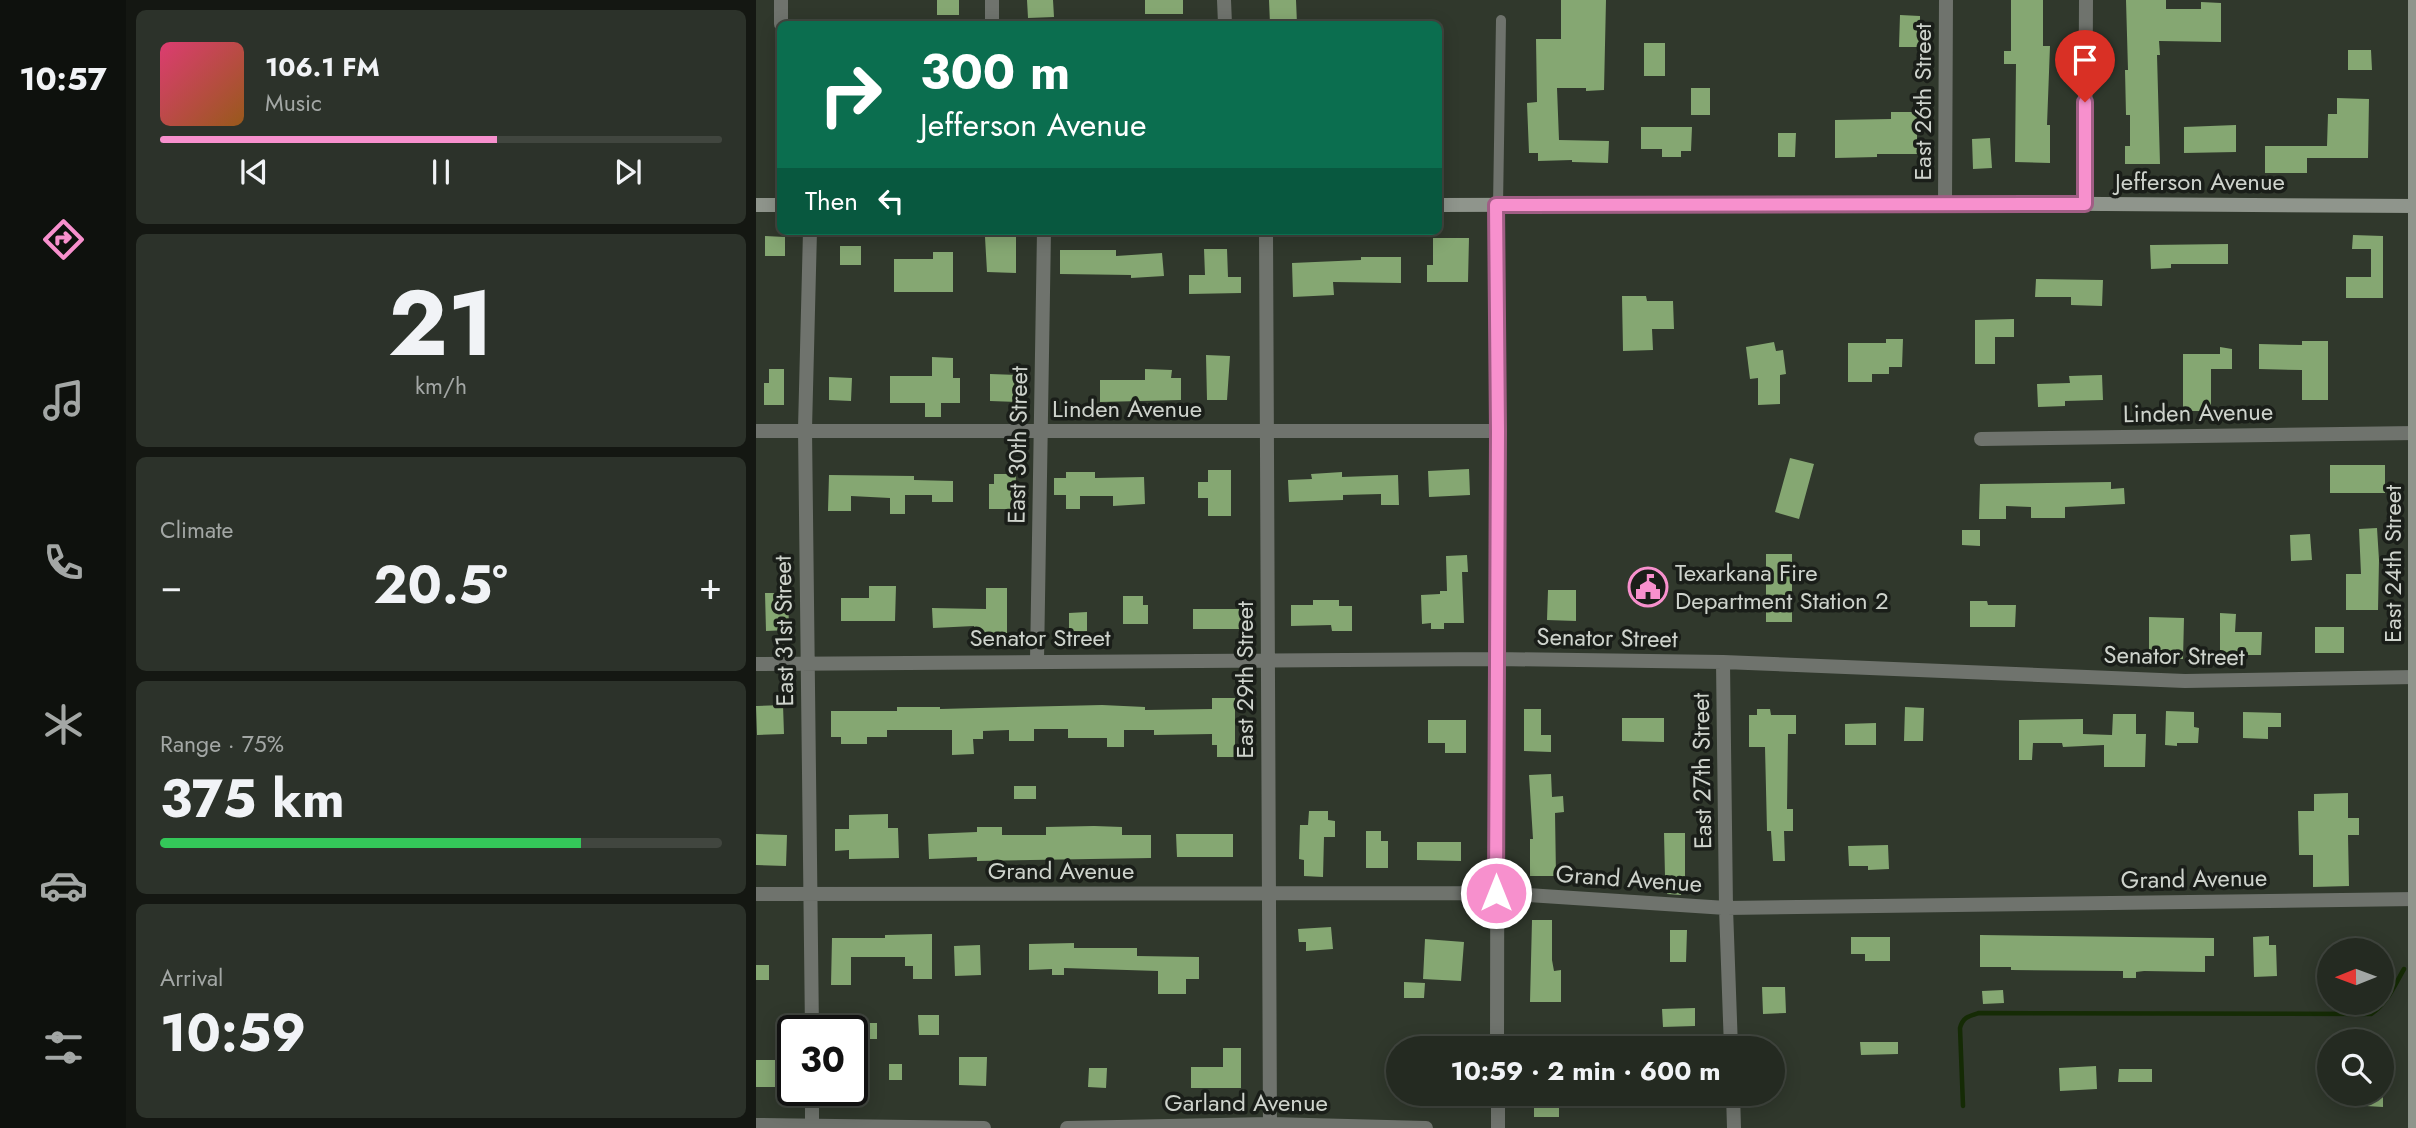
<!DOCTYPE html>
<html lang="en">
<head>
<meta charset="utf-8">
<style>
	:root { --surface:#242a21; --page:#2c322a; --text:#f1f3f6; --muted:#a3a7a5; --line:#41463f; --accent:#f790cd }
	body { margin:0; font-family:Jost,sans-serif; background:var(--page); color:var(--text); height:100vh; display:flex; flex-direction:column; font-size:26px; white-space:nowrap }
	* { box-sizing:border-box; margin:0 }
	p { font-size:23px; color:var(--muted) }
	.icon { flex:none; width:38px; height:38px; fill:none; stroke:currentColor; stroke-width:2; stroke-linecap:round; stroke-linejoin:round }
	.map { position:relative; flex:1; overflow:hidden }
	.sheet { display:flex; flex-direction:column; gap:10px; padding:10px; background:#141712; width:630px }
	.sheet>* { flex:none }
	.top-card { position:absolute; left:21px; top:21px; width:665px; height:214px; border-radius:10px; box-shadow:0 4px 18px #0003,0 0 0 2px var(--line); background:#0b6e4f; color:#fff; overflow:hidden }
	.needle { width:46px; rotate:269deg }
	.controls { position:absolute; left:1561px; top:938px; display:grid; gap:14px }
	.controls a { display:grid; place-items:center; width:77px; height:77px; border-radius:50%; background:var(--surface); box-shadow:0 4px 18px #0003,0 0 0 2px var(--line); font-size:35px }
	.speed { position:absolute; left:21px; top:1015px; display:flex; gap:14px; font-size:35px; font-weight:700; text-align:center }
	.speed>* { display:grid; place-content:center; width:91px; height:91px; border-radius:50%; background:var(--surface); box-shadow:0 4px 18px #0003,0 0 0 2px var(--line); line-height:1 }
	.speed .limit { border:4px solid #111; border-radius:10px; background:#fff; color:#111 }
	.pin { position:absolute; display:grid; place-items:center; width:60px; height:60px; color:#fff; margin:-72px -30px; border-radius:50% 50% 50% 0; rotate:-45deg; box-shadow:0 0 7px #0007 }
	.pin .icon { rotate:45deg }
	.me { position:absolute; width:77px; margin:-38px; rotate:0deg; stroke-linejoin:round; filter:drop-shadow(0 0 5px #0008) }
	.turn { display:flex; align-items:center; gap:24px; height:147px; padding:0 28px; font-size:32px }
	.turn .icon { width:91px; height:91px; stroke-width:2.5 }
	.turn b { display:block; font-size:49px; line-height:60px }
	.then { display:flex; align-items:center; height:66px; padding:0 28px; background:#0003; gap:14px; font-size:26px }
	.big { font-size:52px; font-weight:700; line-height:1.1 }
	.sheet .widget { flex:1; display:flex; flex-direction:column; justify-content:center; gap:10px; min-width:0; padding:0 24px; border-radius:10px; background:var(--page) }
	.sheet .dial { align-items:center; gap:0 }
	.dial b { font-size:91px; line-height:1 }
	.song { display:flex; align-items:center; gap:21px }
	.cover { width:84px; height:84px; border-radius:10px; background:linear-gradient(135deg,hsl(340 70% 55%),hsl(30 70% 35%)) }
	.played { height:7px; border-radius:4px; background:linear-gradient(90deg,var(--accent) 60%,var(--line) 60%) }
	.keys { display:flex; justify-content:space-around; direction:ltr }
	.heat { display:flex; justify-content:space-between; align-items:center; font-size:38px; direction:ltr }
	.charge { height:10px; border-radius:5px; background:linear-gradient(90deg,#34c759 75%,var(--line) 0) }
	.trip { position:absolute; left:630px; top:1036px; width:399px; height:70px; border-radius:35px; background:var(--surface); box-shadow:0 4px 18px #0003,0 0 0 2px var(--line); font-weight:700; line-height:70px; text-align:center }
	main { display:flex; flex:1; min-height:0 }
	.tabs { display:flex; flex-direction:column; width:126px; justify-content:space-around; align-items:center; background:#0e110d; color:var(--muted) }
	.tabs .icon { width:49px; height:49px }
	.tabs .active { color:var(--accent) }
	.tabs b { font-size:32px; color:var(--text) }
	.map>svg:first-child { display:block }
</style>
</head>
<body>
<main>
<nav class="tabs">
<b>10:57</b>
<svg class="icon active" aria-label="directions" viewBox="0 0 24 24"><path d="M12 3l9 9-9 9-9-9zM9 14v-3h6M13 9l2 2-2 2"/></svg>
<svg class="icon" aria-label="music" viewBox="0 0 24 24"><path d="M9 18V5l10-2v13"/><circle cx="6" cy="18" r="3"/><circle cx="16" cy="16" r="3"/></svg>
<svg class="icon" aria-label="phone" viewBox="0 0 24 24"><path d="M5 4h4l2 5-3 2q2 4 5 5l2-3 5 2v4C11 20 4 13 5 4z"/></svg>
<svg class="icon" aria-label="climate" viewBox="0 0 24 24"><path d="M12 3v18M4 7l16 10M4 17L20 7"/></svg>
<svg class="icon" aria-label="car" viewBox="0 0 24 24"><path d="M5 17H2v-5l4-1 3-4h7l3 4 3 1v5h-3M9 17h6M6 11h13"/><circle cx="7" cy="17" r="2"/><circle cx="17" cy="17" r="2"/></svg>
<svg class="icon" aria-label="filters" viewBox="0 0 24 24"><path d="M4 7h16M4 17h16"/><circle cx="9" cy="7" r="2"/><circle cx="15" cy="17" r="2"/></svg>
</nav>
<section class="sheet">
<div class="widget">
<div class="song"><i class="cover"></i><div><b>106.1 FM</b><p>Music</p></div></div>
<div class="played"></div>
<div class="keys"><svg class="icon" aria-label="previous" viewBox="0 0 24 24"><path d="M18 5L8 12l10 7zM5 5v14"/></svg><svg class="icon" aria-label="pause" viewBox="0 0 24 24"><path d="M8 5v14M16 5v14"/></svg><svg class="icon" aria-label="next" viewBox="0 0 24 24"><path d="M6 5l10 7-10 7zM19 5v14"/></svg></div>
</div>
<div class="widget dial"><b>21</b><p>km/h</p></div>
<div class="widget"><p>Climate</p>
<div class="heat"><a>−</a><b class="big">20.5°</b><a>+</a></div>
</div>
<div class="widget"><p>Range · 75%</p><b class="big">375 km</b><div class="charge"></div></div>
<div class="widget"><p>Arrival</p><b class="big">10:59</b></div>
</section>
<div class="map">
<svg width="1660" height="1128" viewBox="0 0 1660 1128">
	<rect width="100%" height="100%" fill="#30382c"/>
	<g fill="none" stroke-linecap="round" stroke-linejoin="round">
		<!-- stream -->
		<path stroke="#152b05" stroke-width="4.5" d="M1207,1106L1204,1028C1207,1017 1213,1016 1223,1013L1615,1014C1632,1003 1638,986 1648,969"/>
	</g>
	<!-- building -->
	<path fill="#85a772" d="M181,0H203V15H181Z
		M271,0H297L298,17L272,18Z
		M389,0H427V14H389Z
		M513,0H540L541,24H514Z
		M805,0H850L848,90L830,91V88H801L803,140L853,141L852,163L816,162V160L782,161V153H773L771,103L781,102L780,39H805Z
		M1255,0H1287V46H1294L1291,125H1294V163L1259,162L1260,64H1248V51H1255Z
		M1370,0H1410V9H1445V2L1465,3V42L1403,41L1404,55H1401L1404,164H1369V146H1374V115H1370L1369,70H1372Z
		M1144,15L1164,16V47H1143Z
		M888,43H909V76H888Z
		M1592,50H1615L1616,70H1592Z
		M935,88H954V115H935Z
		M1581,98L1613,99L1612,158H1551V173H1509V146H1571L1572,114H1581Z
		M1135,112H1161V154H1121V157L1079,158V120L1135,119Z
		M1480,125V152L1428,153V127Z
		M885,127H936L935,151H925V157H906V149H885Z
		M1022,133H1040L1039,157H1022Z
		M1234,138L1236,168L1217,169L1216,139Z
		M1597,235L1627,236V298H1590V277H1615V249H1596Z
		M9,236L29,237V256H9Z
		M229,237H260V273L231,272Z
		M677,238H713L712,282H671V265H677Z
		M1472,244V264H1415V268L1395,269L1394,245Z
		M84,246H105V265H84Z
		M448,249H471L472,277H485V293L433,294V275H449Z
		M304,250H360V256L406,253L408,276L375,278V275L304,274Z
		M177,252H197V292H138V259H177Z
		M605,257H645V283L577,282L578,295L537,297L536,263L605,260Z
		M1280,279L1347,280L1346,306L1315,305V297H1279Z
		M866,296H890L891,301H917L918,329H896L897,350L867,351Z
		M1258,319V337H1239V364H1219V320Z
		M1130,339H1147L1146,367H1133V374H1116V382H1092V343H1130Z
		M1546,341H1572V400H1546V370L1503,369V344L1546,345Z
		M1018,342L1020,351L1027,350L1030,374L1024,375V404L1002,405V378L994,379L990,347Z
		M1464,347L1476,349V369H1455V411H1427V354H1464Z
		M450,355L474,356L471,400H451Z
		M176,357L197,358V378H204V403H185V417H169V403H134V376H176Z
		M13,369H28V405H8V383H13Z
		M389,369L416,370L415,378H425V400L344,402V380H389Z
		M234,374L262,375V402L234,401Z
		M1346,375L1347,400L1309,401V406L1282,407L1281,384L1314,383L1313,376Z
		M73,377L96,378L95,401L73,400Z
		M1034,458L1058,464L1043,519L1019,512Z
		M1574,465H1629V493H1574Z
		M713,469L714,495L673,497L672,471Z
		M452,470H475V516H452V498H442V482H452Z
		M310,472H339V478L388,477L389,504L357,506V496H324V509H310V495H298V478H310Z
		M586,472V477L642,475L643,505H625V494L587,495V500L533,502L532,480L556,479L555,474Z
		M238,474H260L259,509H233V484H238Z
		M73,475L158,476V480L197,481V502H176V495H149V514H134V498L95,496V511H72Z
		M1355,482V489L1368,488L1369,504L1309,507V518H1275V507L1250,506V519H1223L1224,484Z
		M1621,528L1623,560L1622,610H1590V574H1605L1603,529Z
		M1206,530H1224V546L1206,545Z
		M1554,534L1556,560L1535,561L1534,535Z
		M1010,554H1036V622H1010Z
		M711,555L712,572H706L708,623H688V629H675V623L666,624L665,595L684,594V591H691L690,556Z
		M113,586H140L139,621H85V598H113Z
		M230,588H251V633H218V626L177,628L176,608L230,609Z
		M792,590H820V621L791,620Z
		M9,593H32L33,630L10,631Z
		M367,596H387V605H392V624H367Z
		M557,600H583V606H596V631H576L575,625L535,626V605H557Z
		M1214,601H1231L1232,605H1260L1259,627H1214Z
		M437,609H489V629H437Z
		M331,612V631H313V613Z
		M1464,613L1480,614L1479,632H1506L1505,655H1479V665H1464Z
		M1393,617L1428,618L1427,659H1412V654L1393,653Z
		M1559,627H1588V653H1559Z
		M456,698H479V757H461V745H456V734L398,735V730H368V747H351V738H312V729H278V741H253V730L227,731V739H217L218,754L196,755V730H131V737H111V744H85V737H75V711H141V707H184V709L346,705L389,707V710L456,709Z
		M27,705L28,734L1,735L0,706Z
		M1149,707L1168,708L1167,741H1148Z
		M768,709H785V735H795V752L768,751Z
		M1001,709H1014L1015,715H1040V734H1032L1031,809H1037V831H1028L1029,861H1017L1015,831H1011L1009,747H993V715H1001Z
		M1410,711L1438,712V727L1443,728L1442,743H1421V746L1409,745Z
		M1487,712L1525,713V727H1512V739L1487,738Z
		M1357,714H1380V734H1390L1389,767H1348V745L1307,747L1306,743H1277L1276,760H1263V720L1327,719V734L1356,735Z
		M866,718H908V742L866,741Z
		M672,720H710V753H689V743H672Z
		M1120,723V745H1089V724Z
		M795,774L796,797L807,796L808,812L799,813L800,876H774V839H777L773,775Z
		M258,786H280V799H258Z
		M1592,793V818H1603V835H1592L1593,886L1557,887V855H1543L1542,811H1558V794Z
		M553,811H572V820L579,821V837H568L567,877L548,876V860L543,859L544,825H552Z
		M132,814V828H142L143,858L93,859V850L79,851V829H93V815Z
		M338,826L366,827V835H395V858L221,861V857L173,859L172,834L221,832V827H246V835H290V827Z
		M610,831H625V841H632V868H610Z
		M908,833H929V876H927L925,895L911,894L913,876H909Z
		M0,834L31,835L30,866L0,865Z
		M420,834H477V857H421Z
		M661,842H705V861L661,860Z
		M1132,845L1133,869L1112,870V866H1093L1092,846Z
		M776,920H796V960L798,971L805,970V1002H774Z
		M575,927L577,949L550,951V942H543L542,929Z
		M914,930H931L930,962H914Z
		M176,934V979H157V966H149V957H95V985H75L76,938H129V935Z
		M1224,935L1458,938V956H1449V972L1388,971L1380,972V978H1367V971L1255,970V967H1224Z
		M1513,936V945H1520L1521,976L1498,977L1497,937Z
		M1095,937H1134V961H1109V954H1095Z
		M669,939L708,942L705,981L667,979Z
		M318,943V948H381V956L443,957V979H430V994H402V971L308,968V975H296V969L273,970V944Z
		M224,945L225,975L199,976L198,946Z
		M0,965H13V980H0Z
		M648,982L669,983L668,998H648Z
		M1006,987H1029L1030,1013L1007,1014Z
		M1247,990L1248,1003L1227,1004L1226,991Z
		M939,1008V1026L907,1027L906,1009Z
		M162,1015H183V1035H163Z
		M101,1023H121V1039H101Z
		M1104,1042H1142V1054L1105,1055Z
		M467,1048H485V1088H435V1067H467Z
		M203,1057H231L230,1086L203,1085Z
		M0,1060H25V1087H0Z
		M133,1064H146V1080H133Z
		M1340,1066L1341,1089L1304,1091L1303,1068Z
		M333,1068H351L350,1088L332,1087Z
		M1363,1069H1396V1082H1362Z
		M1611,1094H1627V1107L1610,1106Z
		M778,1097H803V1117H778Z"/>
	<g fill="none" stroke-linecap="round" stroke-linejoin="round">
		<!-- lane -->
		<path stroke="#6f736d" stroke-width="10" d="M742,205L745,20"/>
		<!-- street -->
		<path stroke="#6f736d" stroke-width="14" d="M25,0V24
			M236,0V24
			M468,0L469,24
			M1189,203L1190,0
			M1329,204L1330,0
			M740,205L742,431L741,1048
			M54,231L49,429L56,1031
			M510,231L514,1128
			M0,431H742
			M1225,439L1660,433
			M281,661L288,231
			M967,662L970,908L975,1048
			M0,664L740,659L967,662L1429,681L1659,677
			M0,894L740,893L970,908L1660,899
			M56,1090V1128
			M742,1094V1128
			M977,1094L978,1128
			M0,1125L228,1128
			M311,1128L514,1124L670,1128"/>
		<!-- secondary -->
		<path stroke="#8f958c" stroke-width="14" d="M0,205H24
			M682,205L1189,203L1660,206
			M1659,1128V0"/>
	</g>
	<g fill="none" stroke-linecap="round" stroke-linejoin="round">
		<defs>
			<path id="route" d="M740,893L742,431L740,205L1329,204V102"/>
		</defs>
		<!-- route casing -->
		<use href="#route" stroke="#a15e85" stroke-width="18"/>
		<!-- route -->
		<use href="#route" stroke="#f790cd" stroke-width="12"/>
	</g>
	<!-- icons -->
	<defs>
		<symbol id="civic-ring" viewBox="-11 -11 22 22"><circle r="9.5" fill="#1a1e19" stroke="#f790cd" stroke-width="1.5"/><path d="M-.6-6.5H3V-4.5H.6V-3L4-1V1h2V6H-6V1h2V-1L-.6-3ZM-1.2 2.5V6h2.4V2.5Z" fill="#f790cd"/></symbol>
	</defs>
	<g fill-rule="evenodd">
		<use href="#civic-ring" x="870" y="565" width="44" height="44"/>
	</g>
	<g text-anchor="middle" stroke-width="7" stroke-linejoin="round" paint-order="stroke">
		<!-- street labels -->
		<g font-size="24" fill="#ced3cc" stroke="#1a1e19">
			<text transform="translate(1167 102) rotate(-90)" y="8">East 26th Street</text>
			<text x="1444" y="190">Jefferson Avenue</text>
			<text x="371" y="417">Linden Avenue</text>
			<text transform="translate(1442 413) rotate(-1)" y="8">Linden Avenue</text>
			<text transform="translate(262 445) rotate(-89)" y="8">East 30th Street</text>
			<text transform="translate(1637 564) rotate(-90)" y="8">East 24th Street</text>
			<text transform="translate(28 631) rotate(-91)" y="8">East 31st Street</text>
			<text x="284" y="646">Senator Street</text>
			<text transform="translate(851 638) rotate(1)" y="8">Senator Street</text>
			<text transform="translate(1418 656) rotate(1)" y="8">Senator Street</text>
			<text transform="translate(489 680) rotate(-90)" y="8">East 29th Street</text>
			<text transform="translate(946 771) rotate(-91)" y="8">East 27th Street</text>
			<text x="305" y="879">Grand Avenue</text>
			<text transform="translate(873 879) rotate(4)" y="8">Grand Avenue</text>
			<text transform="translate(1438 879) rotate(-1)" y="8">Grand Avenue</text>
			<text x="490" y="1111">Garland Avenue</text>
		</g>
		<!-- poi labels -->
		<g font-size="24" fill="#ced3cc" stroke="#1a1e19" text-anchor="start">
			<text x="919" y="581">Texarkana Fire<tspan x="919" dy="28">Department Station 2</tspan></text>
		</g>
	</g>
</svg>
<div class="controls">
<a><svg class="needle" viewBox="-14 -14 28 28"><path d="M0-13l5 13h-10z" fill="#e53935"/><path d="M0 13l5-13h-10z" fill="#a3a7a5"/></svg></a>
<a><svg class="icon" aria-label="search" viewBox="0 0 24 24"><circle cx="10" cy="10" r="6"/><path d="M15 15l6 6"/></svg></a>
</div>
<div class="speed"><div class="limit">30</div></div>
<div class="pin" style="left:1329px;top:102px;background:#d93025"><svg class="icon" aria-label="arrive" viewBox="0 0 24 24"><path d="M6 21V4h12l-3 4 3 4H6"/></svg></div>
<svg class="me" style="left:740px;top:893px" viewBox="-20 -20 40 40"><circle r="17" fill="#f790cd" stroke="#fff" stroke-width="3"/><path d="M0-11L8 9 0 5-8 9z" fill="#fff"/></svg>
<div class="trip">10:59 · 2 min · 600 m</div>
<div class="top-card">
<div class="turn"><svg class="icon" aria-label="right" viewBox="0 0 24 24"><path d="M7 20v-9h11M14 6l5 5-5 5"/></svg><div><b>300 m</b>Jefferson Avenue</div></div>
<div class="then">Then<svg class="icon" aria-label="left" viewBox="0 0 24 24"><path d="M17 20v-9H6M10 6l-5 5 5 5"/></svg></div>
</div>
</div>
</main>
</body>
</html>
